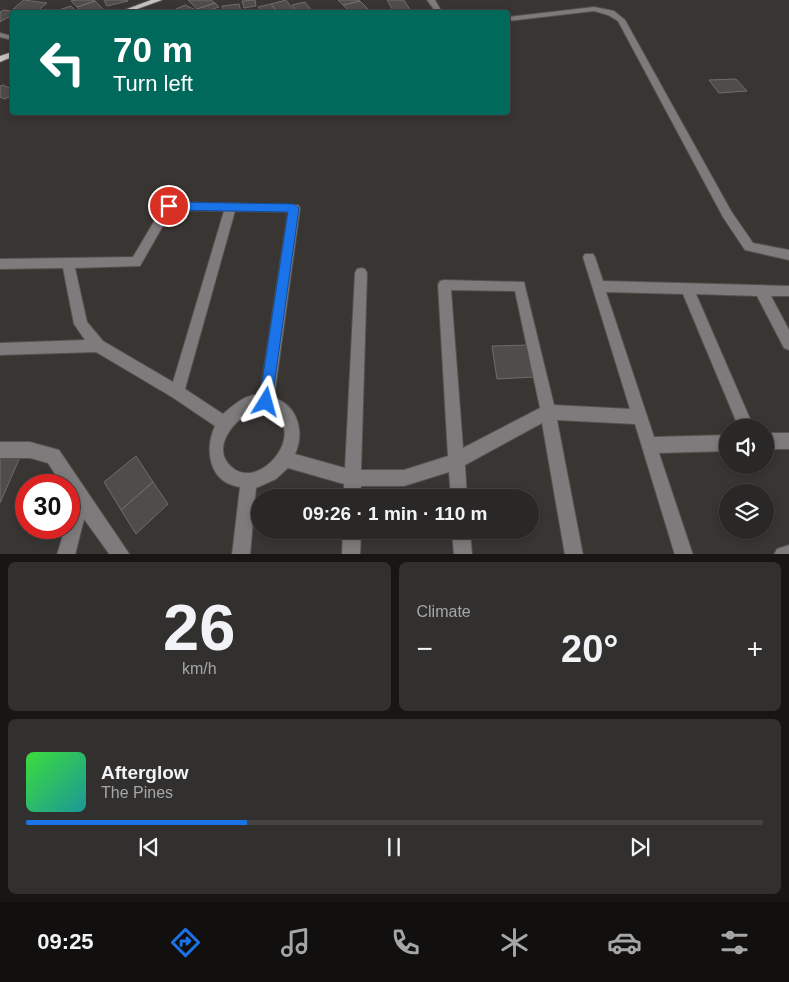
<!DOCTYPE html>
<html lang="en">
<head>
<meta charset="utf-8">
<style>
	:root { --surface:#2a2826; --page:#32302e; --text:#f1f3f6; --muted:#a5a6a7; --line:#464443; --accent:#1a73e8 }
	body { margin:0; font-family:Helvetica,sans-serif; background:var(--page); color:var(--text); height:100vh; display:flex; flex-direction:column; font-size:19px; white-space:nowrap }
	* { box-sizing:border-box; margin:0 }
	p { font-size:16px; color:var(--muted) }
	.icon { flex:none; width:28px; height:28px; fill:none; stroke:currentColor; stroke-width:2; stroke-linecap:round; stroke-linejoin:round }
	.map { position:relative; height:554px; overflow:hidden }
	.panel { display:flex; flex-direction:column; gap:8px; padding:8px; background:#171615; flex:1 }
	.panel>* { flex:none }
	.hud { position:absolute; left:10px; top:10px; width:500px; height:105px; border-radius:5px; box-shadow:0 2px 8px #0003,0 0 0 1px var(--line); background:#00695c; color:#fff; overflow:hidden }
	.fabs { position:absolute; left:719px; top:419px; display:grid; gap:10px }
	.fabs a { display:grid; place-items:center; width:55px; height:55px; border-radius:50%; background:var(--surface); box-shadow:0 2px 8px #0003,0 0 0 1px var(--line); font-size:25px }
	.speed { position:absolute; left:15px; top:474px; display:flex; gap:10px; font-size:25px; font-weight:700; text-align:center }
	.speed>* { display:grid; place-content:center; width:65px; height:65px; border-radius:50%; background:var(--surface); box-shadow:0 2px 8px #0003,0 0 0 1px var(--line); line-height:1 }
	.speed .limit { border:8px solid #d22; background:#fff; color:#111 }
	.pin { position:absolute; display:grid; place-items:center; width:42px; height:42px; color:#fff; margin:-21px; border:2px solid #fff; border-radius:50%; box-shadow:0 1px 5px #0007 }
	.me { position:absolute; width:55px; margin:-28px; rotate:8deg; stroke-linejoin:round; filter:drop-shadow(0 0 4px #0008) }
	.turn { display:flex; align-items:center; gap:18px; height:105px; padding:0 20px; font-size:22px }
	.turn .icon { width:65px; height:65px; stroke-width:2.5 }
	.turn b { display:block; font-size:35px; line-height:42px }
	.big { font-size:38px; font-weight:600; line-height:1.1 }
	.panel .widget { flex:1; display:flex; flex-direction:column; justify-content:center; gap:8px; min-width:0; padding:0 18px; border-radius:8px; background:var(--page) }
	.panel .dial { align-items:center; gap:0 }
	.dial b { font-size:65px; line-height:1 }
	.song { display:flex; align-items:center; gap:15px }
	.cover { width:60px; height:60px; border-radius:8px; background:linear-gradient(135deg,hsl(120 70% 55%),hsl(180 70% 35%)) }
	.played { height:5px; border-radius:2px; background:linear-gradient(90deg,var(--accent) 30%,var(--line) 30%) }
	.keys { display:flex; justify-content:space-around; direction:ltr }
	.heat { display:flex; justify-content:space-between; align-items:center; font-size:28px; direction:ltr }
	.panel .tiles { flex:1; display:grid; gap:8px; grid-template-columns:1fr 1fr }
	.widget:last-child { grid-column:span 2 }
	.trip { position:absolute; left:251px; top:489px; width:288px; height:50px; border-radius:25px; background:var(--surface); box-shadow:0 2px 8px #0003,0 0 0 1px var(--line); font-weight:600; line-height:50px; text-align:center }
	.menu { display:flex; height:80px; justify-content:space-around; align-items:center; background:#11100f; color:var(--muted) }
	.menu .icon { width:35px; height:35px }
	.menu .on { color:var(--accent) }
	.menu b { font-size:22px; color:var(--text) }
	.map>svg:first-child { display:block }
</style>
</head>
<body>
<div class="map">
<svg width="789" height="555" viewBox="0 0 789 555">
	<rect width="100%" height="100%" fill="#383533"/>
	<!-- building -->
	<path fill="#4f4c4a" stroke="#706c6a" d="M24,0L47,3L36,12L13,9Z
		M75,0H94L95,1L77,7L71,1Z
		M104,0H127L128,1L107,6Z
		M188,0H211L215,3L197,9Z
		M255,0L256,6L244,8L242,1Z
		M286,0L293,9L278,12L271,4Z
		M338,0H359L360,1L343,5Z
		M387,0H404L410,10L394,12Z
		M95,1L105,11L82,12L77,7Z
		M360,1L369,10L350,12L343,5Z
		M305,2L312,11L297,12L292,5Z
		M215,3L219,7L203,12L197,9Z
		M239,4L241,12H223L222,6Z
		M271,4L277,12H262L258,7Z
		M185,5L200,12H169Z
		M71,6L77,12H53Z
		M4,10L17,12H12V15L0,22V12Z
		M736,79L747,91L719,93L709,80Z
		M3,85L12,89V95L5,99L0,97V86Z
		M528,345L535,377L497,379L492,346Z
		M136,456L153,482L121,510L104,482Z
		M0,457H20L0,503Z
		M153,482L168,504L136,534L121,510Z"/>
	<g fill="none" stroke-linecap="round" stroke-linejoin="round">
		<defs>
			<path id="minor" d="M427,0H435L442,12H436Z
				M594,7L614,11L625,20L731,211L753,243L789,250V260L745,250L723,217L618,21L608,15L594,11L508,21V17Z
				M0,33L12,36V40L0,37Z
				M169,202L298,205L300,208L274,398C298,405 305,433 295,454L345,468L355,273L357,269L361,268L365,269L367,273L361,470H404L448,456L438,285L440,281L444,280L524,282L554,405L630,409L583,257L585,254H593L595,257L603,281L789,286V296H771L789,330V350L784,348L757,296L696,294L754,428H739L683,294L606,292L654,437L728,435V451L659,453L693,555H675L635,424L557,420L583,555H565L542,423L465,465L467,498H451L449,472L404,486H361L360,498H344V484L288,468L276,479L256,488L250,555H232L240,487C209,483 204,450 215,426L172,397L96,352L0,355V343L85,340L74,324L63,268L0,269V259L133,257L165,203ZM172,210L224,211L173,382L103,341L87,322L75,268L140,266ZM235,211L288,212L260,395C247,393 232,406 223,414L185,389ZM451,290L515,291L540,408L463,448ZM255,409C261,411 269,411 274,414C305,435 261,488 234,469C208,450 234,419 255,409Z
				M765,433H789V449H765Z
				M0,442H30L59,450L130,555H110L84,519L75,555H57L65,528H69V514L72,501L69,496V485H62L48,463L30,458H0Z
				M343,530H361L360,555H342Z
				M452,530H470L472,555H454Z
				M789,545V555H774L777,549Z"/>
			<path id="major" d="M151,0H162L129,12H119Z
				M12,52V57L0,62V56Z"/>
		</defs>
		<!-- minor casing -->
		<use href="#minor" stroke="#54514f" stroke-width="2"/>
		<!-- major casing -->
		<use href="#major" stroke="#54514f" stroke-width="2"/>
		<!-- minor -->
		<use href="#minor" fill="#7d7b7b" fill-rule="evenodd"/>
		<!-- major -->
		<use href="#major" fill="#c5c1bf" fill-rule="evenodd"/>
	</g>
	<!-- route -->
	<path fill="#1a73e8" stroke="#114b97" d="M169,202L294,204L299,208L271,407L266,409L261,407L259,402L288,212L169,210L164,206Z"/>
</svg>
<div class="fabs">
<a><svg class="icon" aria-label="sound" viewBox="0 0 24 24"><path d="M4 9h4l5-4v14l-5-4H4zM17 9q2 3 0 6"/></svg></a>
<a><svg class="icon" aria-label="layers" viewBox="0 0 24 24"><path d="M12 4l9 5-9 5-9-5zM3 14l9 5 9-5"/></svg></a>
</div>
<div class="speed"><div class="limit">30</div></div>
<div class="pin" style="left:169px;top:206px;background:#d93025"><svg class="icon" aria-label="arrive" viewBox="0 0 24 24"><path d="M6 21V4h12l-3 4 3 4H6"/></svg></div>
<svg class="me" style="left:266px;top:402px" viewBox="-20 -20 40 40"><path d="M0-17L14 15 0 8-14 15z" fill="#1a73e8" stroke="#fff" stroke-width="4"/></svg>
<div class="trip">09:26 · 1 min · 110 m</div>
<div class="hud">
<div class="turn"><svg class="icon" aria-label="left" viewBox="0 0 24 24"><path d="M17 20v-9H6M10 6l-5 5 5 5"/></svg><div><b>70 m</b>Turn left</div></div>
</div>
</div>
<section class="panel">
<div class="tiles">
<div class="widget dial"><b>26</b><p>km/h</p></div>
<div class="widget"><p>Climate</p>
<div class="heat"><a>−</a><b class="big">20°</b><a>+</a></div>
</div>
<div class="widget">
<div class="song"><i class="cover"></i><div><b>Afterglow</b><p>The Pines</p></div></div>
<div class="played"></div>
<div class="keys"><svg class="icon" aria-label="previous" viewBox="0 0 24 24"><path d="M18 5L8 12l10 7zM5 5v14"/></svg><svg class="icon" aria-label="pause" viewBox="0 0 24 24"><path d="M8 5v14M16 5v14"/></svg><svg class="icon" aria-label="next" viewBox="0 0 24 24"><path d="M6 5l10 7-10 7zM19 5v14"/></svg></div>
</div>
</div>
</section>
<nav class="menu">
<b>09:25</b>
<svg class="icon on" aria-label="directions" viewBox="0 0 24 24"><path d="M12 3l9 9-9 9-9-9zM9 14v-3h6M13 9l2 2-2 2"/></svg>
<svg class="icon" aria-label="music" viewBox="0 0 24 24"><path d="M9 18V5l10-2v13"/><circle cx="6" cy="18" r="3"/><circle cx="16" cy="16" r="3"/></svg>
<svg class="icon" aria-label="phone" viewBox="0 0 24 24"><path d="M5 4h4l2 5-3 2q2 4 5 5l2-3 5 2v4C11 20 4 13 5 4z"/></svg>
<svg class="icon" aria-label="climate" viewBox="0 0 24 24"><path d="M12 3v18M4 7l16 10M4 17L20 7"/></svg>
<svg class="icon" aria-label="car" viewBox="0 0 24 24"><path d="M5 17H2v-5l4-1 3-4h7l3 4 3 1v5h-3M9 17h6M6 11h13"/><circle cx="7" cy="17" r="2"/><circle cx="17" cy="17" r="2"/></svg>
<svg class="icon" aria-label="filters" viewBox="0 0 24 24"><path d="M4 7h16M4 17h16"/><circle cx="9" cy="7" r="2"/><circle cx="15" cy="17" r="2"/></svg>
</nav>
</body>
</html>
